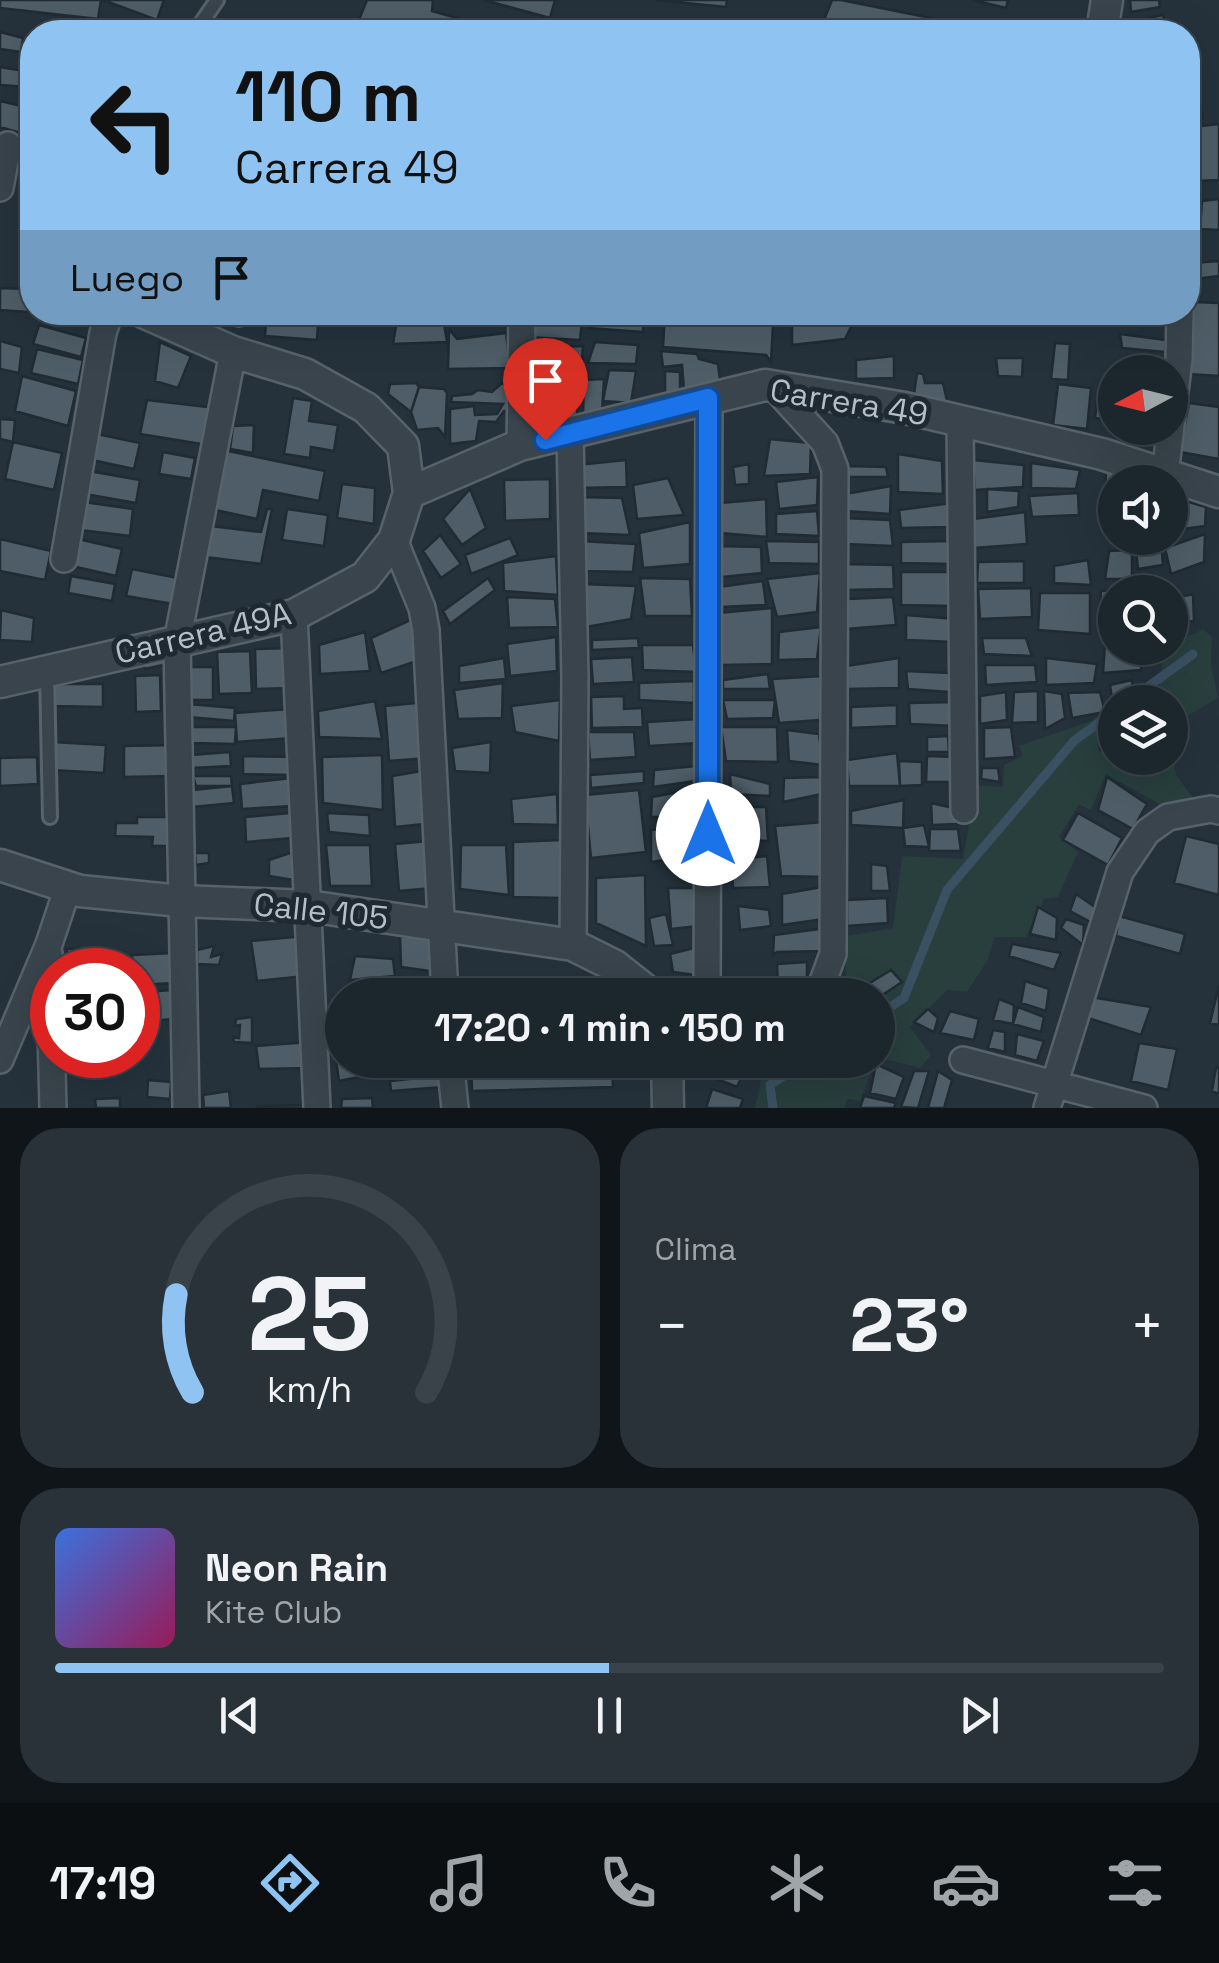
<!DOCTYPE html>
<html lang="es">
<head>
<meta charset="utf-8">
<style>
	:root { --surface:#1c262d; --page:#293239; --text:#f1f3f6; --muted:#a0a5aa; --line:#3a4349; --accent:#8fc4f2 }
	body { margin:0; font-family:"Space Grotesk",sans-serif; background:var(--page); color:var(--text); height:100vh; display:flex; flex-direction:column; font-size:38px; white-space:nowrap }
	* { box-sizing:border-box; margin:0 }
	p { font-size:32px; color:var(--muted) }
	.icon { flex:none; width:55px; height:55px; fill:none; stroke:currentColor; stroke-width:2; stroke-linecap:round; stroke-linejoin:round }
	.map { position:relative; height:1108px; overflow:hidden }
	.details { display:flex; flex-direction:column; gap:20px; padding:20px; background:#0f1519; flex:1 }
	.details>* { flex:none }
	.guide { position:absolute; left:20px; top:20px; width:1180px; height:305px; border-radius:40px; box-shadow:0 10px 40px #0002,0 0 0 2px var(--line); background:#8fc4f2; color:#111; overflow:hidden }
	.needle { width:65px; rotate:263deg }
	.tools { position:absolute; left:1098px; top:355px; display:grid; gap:20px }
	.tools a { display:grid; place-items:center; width:90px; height:90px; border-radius:50%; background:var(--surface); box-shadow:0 10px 40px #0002,0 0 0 2px var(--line); font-size:50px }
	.speed { position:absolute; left:30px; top:948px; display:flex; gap:20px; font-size:50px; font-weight:700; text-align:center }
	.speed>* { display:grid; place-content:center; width:130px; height:130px; border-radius:50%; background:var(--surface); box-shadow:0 10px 40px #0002,0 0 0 2px var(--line); line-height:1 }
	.speed .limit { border:15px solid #d22; background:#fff; color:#111 }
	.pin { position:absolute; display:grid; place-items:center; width:85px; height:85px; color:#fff; margin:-102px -42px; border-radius:50% 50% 50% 0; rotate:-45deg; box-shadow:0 0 10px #0007 }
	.pin .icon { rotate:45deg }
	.me { position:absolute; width:110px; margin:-55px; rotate:0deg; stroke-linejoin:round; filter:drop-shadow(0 0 8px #0008) }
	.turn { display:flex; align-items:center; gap:35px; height:210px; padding:0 50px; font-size:45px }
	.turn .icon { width:130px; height:130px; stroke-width:2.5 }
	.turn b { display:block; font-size:70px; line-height:85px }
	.then { display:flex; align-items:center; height:95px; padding:0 50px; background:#0003; gap:20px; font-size:38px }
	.big { font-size:75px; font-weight:700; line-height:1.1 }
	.details .card { flex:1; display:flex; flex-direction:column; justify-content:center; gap:15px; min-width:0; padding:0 35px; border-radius:40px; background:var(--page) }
	.details .dial { align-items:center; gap:0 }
	.dial svg { height:260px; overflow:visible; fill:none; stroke:var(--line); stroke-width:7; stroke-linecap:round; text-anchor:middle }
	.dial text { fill:var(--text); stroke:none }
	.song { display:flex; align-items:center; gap:30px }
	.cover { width:120px; height:120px; border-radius:15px; background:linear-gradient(135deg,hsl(220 70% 55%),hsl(330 70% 35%)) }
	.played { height:10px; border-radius:5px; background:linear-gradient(90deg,var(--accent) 50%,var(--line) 50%) }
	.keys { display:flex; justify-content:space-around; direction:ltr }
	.heat { display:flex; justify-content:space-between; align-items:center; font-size:55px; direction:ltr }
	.details .tiles { flex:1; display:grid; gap:20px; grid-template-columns:1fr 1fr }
	.card:last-child { grid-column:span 2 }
	.trip { position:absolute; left:325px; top:978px; width:570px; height:100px; border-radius:50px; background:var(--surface); box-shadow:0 10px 40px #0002,0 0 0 2px var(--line); font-weight:700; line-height:100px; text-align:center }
	.menu { display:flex; height:160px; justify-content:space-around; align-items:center; background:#0b0f12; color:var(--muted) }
	.menu .icon { width:70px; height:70px }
	.menu .current { color:var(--accent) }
	.menu b { font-size:45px; color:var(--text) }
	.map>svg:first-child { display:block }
</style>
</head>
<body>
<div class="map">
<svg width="1219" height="1108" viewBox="0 0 1219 1108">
	<rect width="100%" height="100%" fill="#25323c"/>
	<!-- green -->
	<path fill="#283f3d" d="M1203,629L1212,637L1211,665L1218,698L1170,726V702H1118L1159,689L1164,648H1170V645Z
		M1115,704V758H1170V729L1176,775L1196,802L1163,806L1106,774L1091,810L1079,804L1059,837L1078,852L1058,897L1044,899L1026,937H995L987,961L967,992L947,990L910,1027L931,1055L920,1068L878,1057V995H834L846,985V936L893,928L902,856L963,859L976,785L1003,787L1004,765L1023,756L1019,746L1091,721Z
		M782,1060H876L860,1101L847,1099L844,1108H755L764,1066L781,1069Z"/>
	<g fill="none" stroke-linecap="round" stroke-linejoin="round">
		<!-- stream -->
		<path stroke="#3a5162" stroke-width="9" d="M1127,702L1193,654
			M878,1015L904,998L947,890L1074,741L1115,711
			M773,1108L770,1085L808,1060"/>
	</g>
	<!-- building -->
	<path fill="#4e5d67" stroke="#202b33" stroke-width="2.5" d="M0,0H101L98,19L0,8Z
		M103,0H164L157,20Z
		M367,0H433L432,11L507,32H354Z
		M484,0H555L550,18Z
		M656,0H727L726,7Z
		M832,0H841L1001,32H819Z
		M973,0H1008L1006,8Z
		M1130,0H1159L1160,7L1131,12Z
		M1163,15L1167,32H1139L1137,20Z
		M668,24L783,32H652Z
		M0,32L23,38L21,52L0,49Z
		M1188,50L1199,69L1188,76Z
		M0,67L30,72L27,87L0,85Z
		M1197,91L1203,118L1188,121V93Z
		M0,101L30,108L24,134L0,127Z
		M1219,124V180L1196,181L1192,127Z
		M1219,199V230L1200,229L1202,201Z
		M1219,261V276L1195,279L1193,263Z
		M1188,279H1191L1192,286L1198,285L1200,296L1188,297Z
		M0,288L29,289L28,312L0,310Z
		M1194,302L1219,303V376L1188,374Z
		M261,312H319V316L276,317L270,313L261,315Z
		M430,312L443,317L447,342L393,344L398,313Z
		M453,312H506L507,323L452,324Z
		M530,312H583L580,340L526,337Z
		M587,312H644L643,332L588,328Z
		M665,312L773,326L771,362L766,355L663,347Z
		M924,312H955V323H924Z
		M293,321L318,324L317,340L265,336L266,323L290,325Z
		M792,322L852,325L845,339L792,345Z
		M39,325L86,338L81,357L33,344Z
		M449,329L457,339L506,333L510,368L448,369Z
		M1120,334L1166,340L1165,352L1122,348Z
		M0,341L22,347L19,373L0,369Z
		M160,342L191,356L178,388L155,381Z
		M595,342L638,345L636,364L588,363Z
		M1055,343L1070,344L1068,380L1051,379Z
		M583,346L582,360L531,359L529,348Z
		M37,349L83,360L78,384L31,373Z
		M661,351L697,354L699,359L718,364L721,388L684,390L682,365L663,367Z
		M894,356V378L856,379V360Z
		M996,358H1023L1022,377L998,376Z
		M544,364L584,366V380L543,378Z
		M609,370L636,371L631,403L603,401Z
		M665,371L680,372V395H665Z
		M917,373L923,374L925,383H943L948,405L913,401Z
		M22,376L76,391L68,426L15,411Z
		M604,379L602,412L583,416L584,380Z
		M416,383L419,387L411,412L388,394L390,384Z
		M502,383L516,389L510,411H504L496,422L479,421L476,441L450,444V409L474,406L475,415L497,414L503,404L451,402L452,396L472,394L478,390L492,392Z
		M1058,384L1091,388L1087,429L1053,425Z
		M419,387L444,389L447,393L445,437L438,428L417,430L411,412Z
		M293,398L312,401L309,421L338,425L334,451L311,447L310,458L284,454Z
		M147,400L216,408L208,452L201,444L140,434Z
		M1097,400L1115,401V420L1095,418Z
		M576,401L578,420L557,425L554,405Z
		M1189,403L1219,407V459L1180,452Z
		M549,407L552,430L534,436L529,409Z
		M0,419L15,420L13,442L0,439Z
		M254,425L253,453L230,449L233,426Z
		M97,434L140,443L134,469L92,460Z
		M770,439L811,443L810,474L764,476Z
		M13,442L62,453L54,490L5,479Z
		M223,450L325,471L319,501L263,490L257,519L211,509Z
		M163,452L195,458L191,479L159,474Z
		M898,454L942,461L943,494L898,492Z
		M626,460L627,487L578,488L577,465Z
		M973,460L1024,465L1023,487L975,490Z
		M1031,463L1080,470L1076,489L1031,488Z
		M749,464V484L735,485L733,467Z
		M847,466L886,467L888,477H848Z
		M89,471L140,480L136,503L85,494Z
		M1106,472L1148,482H1115V502H1105Z
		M818,477L817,505L779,509L776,482Z
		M668,478L684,515L637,519L633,485Z
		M550,479V519L505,521L504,480Z
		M342,484L375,488L374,524L337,518Z
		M891,486L890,514L846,511L845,494Z
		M470,489L486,528L462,545L443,519Z
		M987,489L1019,491L1018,507L987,512Z
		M1078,493L1079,515L1032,517L1029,496Z
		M579,497L622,498L630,535L580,533Z
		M766,499L767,537L720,533V503Z
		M1182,500L1206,507L1205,526L1176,530Z
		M84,502L133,509L130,536L80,530Z
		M952,503L950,527L901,528L899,510Z
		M267,509H272L261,564L205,557L211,526L261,532Z
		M287,509L328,515L324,546L282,540Z
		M817,511L819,536L776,534V514Z
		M1025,512L1027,544L974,548L973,519Z
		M843,518L890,520L893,546L845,544Z
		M690,522V564L643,568L639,533Z
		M1205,534L1204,562L1171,574L1165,548Z
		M440,535L461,564L441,578L423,551Z
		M510,538L518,555L471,574L465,555Z
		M1118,538H1151V539L1119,543Z
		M0,539L51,551L45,580L0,571Z
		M78,539L122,549L116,576L72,566Z
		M579,541L636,544L633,572L581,571Z
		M766,541L819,542V564L769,563Z
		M952,541L951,564L901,563V542Z
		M718,546L761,547L762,573L722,577Z
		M1136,549L1162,551L1163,565L1138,569Z
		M1132,550V579H1105L1109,551Z
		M556,556L558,595L504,591L503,563Z
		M1088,560L1091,585L1054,583V566Z
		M1024,561V583H977L978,562Z
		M844,564L893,565L894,589L845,590Z
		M132,569L183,579L179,605L126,596Z
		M901,572H953L952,606L901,605Z
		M820,573L817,612L777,617L767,579Z
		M1140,575L1160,577L1163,591L1144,592Z
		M71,576L115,584L112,601L68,593Z
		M488,578L495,590L450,624L443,611Z
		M640,578L690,579L692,616H645Z
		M763,581L766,605L721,607L718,587Z
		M582,584L636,586L631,619L586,627Z
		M1031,588L1032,617L980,619L978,589Z
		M1140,589V592H1115V606L1100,607L1101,591Z
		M1040,593H1090V634L1038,630Z
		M1193,594L1194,621L1170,624V599Z
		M507,597L555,599L558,627L509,628Z
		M893,597L896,625L846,629L847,599Z
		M772,608V664L722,665L718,613Z
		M1,610L34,618L32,642L0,640Z
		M906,615L956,619L953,642L906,640Z
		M419,616L423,659L381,673L371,638Z
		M821,627L817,659L778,660L779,632Z
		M365,632L370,671L320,674L319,645Z
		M556,637L557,671L510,676L507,644Z
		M638,638L639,648L592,650V640Z
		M982,638H1026L1032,656L984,654Z
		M1105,643L1115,644V648H1141V670L1103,673Z
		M642,645H693L696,672L643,670Z
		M291,648L293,688L256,689L255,649Z
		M250,651L252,693L219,694L217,652Z
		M167,656L168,664L145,669L143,661Z
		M632,657L634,682L593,684L591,659Z
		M504,658L506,679L459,683V666Z
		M899,658V688L847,689L846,666Z
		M1046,658L1097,664L1094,683L1046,685Z
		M985,665H1035L1037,682L986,685Z
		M188,667H213V700H188Z
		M906,671L949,673L950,692L908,689Z
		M768,674L770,689H723V680Z
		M160,675L161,711L136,712L135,676Z
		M821,676L820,720L779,723L772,679Z
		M1132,680L1133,692L1112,698L1110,685Z
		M694,681V703L639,700V683Z
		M503,683L502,718L458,719L454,690Z
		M54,684H103V707L54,706Z
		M1038,691V722L1012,723L1014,692Z
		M1044,691L1062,694L1065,718L1045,729Z
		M1006,692L1007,720L980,724V696Z
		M1100,692L1105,712L1072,718L1068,693Z
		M624,696V709L642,708L643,727L592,728L591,697Z
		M560,700L559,741L515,732L511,706Z
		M723,700H775L773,718L727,719Z
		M375,701L382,739L319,737L318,711Z
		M426,702L428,758L389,761L385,706Z
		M955,702L956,726L910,724L909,703Z
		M189,704L235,708L234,721L188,717Z
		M897,705V726L851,728V707Z
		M290,709L292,738L237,742L235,713Z
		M698,719L700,743L649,746L647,722Z
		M189,727H236L235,744L189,743Z
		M721,727H777L778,762L726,761Z
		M1011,727L1015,757L984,759V728Z
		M787,730L819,734L823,765L789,761Z
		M1115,731V751L1100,750L1098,735Z
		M588,732H634L636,757L590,760Z
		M948,736L949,752H927V737Z
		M53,742L106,745L104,773L52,770Z
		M491,742L490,773L455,771L452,748Z
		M175,745L176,776L124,777V746Z
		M230,752L231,766L192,768L191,755Z
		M897,753L900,786H849L847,760Z
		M382,755L383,810L323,803L322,757Z
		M243,756L293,757V775L243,774Z
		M927,756L956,757L957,782H926Z
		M37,757L38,784L0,786V758Z
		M899,761L922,762V785L900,786Z
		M696,766V781L653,787L654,770Z
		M982,768H998L1000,782L981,779Z
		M434,769V823L395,827L392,776Z
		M644,771V783L591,788L590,775Z
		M730,774L770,784V796L731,794Z
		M193,776H231L232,786H196Z
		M823,777L822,794L783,802L784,778Z
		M1107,777L1147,804L1133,829L1098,810Z
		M291,778L293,806L242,809L240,784Z
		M232,786L234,803L193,807V790Z
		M694,789L695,817H651L652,797Z
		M639,790L646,852L591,858L585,795Z
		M557,794L558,825L513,824L511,799Z
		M904,800L903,828L851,825V811Z
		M931,803L958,809L957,824L932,825Z
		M725,807H766L768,841L729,839Z
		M290,813L293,838L246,842L245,817Z
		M327,813L369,815L370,836L329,832Z
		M1078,813L1122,838L1108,865L1063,840Z
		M137,817H169L168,846H152L153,837L115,836L116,823H137Z
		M823,822L826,877L781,876L775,826Z
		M697,824L700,855L651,862V830Z
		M924,825L929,847L905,846L903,828Z
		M930,829H958L961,851H929Z
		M1186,836L1219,844V895L1174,883Z
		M561,840V898L513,897V842Z
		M429,841L433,888L399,891L395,844Z
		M326,845H370L372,886H330Z
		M461,845H506L509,895L460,889Z
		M299,850L300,881L269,876V860Z
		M195,853H209V863L196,865Z
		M767,856L770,887L733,888L731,860Z
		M871,864L887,866L890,891H871Z
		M645,875L646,946L596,923V878Z
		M822,887L824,919L782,925V894Z
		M668,888H695L699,926L671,929Z
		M1076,894L1098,909L1094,924L1070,911Z
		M887,898L888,923L847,926V900Z
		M738,906L769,910L771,926L740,930Z
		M1038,907L1057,918L1056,940L1030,934Z
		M666,914L673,945L654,946L649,918Z
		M1119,916L1185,934L1180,954L1116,936Z
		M1066,919L1084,925L1083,945L1061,928Z
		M827,928L826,951L777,952L773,955L774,935Z
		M304,936L305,976L257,981L251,941Z
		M400,936L439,938L437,972L401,967Z
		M1012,944L1061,953L1054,970L1009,956Z
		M214,946L211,957L222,954L219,965L197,964V950Z
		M698,947L702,976L673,972L670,954Z
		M107,948L100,969L68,970L67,949Z
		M173,953L174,983L140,985L138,970H133L132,955Z
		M355,956L393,959L395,976L350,980Z
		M807,962V989H778L777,964Z
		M891,970L902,982L878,998V995L852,994Z
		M575,977L577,995H472L471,987Z
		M1025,981L1049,989L1046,1011L1021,1003Z
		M1219,985V1025L1210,1023Z
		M170,990L173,1019L151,1021L148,992Z
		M1091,997L1151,1007L1141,1035L1085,1017Z
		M999,999L1014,1005L1013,1024L993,1020Z
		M1018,1007L1044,1017L1041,1032L1013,1024Z
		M928,1009L938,1018L934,1032L914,1022Z
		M148,1010L151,1045H138V1011Z
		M950,1011L979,1019L974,1040L940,1033Z
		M252,1017V1043L234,1042L233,1037L239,1038L240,1025L235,1026L236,1019Z
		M993,1030L1005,1032V1052L988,1048Z
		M1017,1034L1044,1041L1037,1061L1015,1055Z
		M342,1038V1060H367L369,1075L339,1081L333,1040Z
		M309,1042L311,1068L259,1069L256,1046Z
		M1139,1043L1177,1049L1168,1090L1131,1081Z
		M97,1055H123V1062H98Z
		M421,1060H444L445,1065L422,1067Z
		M471,1060H612L613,1087L472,1091Z
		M876,1064L904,1077L896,1099L870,1093Z
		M720,1065L745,1069L737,1087L717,1079Z
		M1216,1067L1219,1068V1094L1212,1091Z
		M914,1071H929L918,1108L901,1107Z
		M938,1071L952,1080L944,1108H928Z
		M417,1072V1077L443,1074L444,1087L391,1091L390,1081L410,1079L409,1073Z
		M148,1080L171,1082L170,1099L147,1097Z
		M712,1089L743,1099L740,1108H706Z
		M229,1091L231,1108H204L203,1095Z
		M864,1096L896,1103L894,1108H860Z
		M120,1098V1108H96L95,1099Z
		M372,1098L373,1108H341L342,1099Z
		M310,1105V1108H257V1106Z"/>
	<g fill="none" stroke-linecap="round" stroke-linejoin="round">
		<defs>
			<path id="service" d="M195,32L217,0
				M47,672L50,817"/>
			<path id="minor" d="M0,188L8,145
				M239,313V312
				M773,386L825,443L835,469L833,954L818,995
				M960,421L964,810
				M570,434L575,678L573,945
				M520,445L522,312
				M1165,475L1179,359L1180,312
				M394,540L422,608L426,630L445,995
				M64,559L103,333L110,312
				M294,615L317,1108
				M49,954L53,1108
				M707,995L709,398
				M0,1060L49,944L68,887
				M450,1060L455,1108
				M963,1060L1144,1108
				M186,1108L177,642L233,352
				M1047,1108L1120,872L1147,832L1168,817L1211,809L1219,811"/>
			<path id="tertiary" d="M1102,32L1107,0
				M409,493L520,445L765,385L905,408L1102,454L1219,492
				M0,682L294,615L365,577L394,540L409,493L403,446L366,408L305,374L233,352L143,312
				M0,865L80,891L181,901L308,906L573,945L615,966L644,989L647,995
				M667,1060L668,1108"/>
		</defs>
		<!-- service casing -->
		<use href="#service" stroke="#57626a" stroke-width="18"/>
		<!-- minor casing -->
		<use href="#minor" stroke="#57626a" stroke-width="30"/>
		<!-- tertiary casing -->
		<use href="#tertiary" stroke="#57626a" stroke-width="35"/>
		<!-- service -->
		<use href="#service" stroke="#39444c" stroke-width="12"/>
		<!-- minor -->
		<use href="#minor" stroke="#39444c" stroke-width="25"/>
		<!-- tertiary -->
		<use href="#tertiary" stroke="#39444c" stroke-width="30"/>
	</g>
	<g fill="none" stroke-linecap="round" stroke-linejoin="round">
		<defs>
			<path id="route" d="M545,440L708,398V834"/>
		</defs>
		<!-- route casing -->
		<use href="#route" stroke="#114b97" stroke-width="25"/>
		<!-- route -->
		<use href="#route" stroke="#1a73e8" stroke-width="18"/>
	</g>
	<g text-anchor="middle" stroke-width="10" stroke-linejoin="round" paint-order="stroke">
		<!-- street labels -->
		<g font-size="32" fill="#b5bfc8" stroke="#1e2931">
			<text transform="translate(849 402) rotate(9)" y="11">Carrera 49</text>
			<text transform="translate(203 633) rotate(-13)" y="11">Carrera 49A</text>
			<text transform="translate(321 911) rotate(6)" y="11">Calle 105</text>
		</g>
	</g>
</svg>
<div class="tools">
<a><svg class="needle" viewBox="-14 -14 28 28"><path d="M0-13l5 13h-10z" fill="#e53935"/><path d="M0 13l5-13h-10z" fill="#a0a5aa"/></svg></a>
<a><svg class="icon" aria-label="sound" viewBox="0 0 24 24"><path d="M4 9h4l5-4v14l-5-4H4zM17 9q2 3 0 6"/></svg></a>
<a><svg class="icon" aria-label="search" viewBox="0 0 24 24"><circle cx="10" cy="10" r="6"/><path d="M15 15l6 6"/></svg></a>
<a><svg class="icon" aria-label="layers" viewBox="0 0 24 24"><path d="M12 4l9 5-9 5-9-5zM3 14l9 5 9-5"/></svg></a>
</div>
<div class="speed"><div class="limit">30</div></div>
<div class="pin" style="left:545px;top:440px;background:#d93025"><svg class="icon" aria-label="arrive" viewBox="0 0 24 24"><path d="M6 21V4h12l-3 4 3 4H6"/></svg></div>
<svg class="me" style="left:708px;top:834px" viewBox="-20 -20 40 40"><circle r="19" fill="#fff"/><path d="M0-13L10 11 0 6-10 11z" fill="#1a73e8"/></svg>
<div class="trip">17:20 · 1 min · 150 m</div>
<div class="guide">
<div class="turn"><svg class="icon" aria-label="left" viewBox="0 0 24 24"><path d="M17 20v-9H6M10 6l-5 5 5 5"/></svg><div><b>110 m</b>Carrera 49</div></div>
<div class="then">Luego<svg class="icon" aria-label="arrive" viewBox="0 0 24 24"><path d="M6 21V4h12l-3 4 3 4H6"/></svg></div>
</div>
</div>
<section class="details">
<div class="tiles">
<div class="card dial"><svg viewBox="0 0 100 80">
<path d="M14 69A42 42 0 1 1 86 69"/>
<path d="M14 69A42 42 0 0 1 9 39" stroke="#8fc4f2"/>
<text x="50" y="56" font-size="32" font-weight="700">25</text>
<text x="50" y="72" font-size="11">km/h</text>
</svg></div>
<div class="card"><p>Clima</p>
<div class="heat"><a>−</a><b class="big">23°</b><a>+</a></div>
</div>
<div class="card">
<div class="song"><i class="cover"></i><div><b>Neon Rain</b><p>Kite Club</p></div></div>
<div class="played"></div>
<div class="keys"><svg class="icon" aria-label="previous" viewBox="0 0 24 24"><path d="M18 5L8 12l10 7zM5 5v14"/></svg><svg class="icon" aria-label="pause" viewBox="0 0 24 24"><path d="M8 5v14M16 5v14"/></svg><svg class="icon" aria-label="next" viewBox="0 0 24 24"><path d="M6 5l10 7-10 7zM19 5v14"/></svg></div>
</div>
</div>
</section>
<nav class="menu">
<b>17:19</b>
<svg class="icon current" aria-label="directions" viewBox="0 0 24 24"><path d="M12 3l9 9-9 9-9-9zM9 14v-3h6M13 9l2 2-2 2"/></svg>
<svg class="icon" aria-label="music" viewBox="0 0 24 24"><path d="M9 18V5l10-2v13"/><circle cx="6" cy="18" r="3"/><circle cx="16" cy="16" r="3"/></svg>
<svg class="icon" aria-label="phone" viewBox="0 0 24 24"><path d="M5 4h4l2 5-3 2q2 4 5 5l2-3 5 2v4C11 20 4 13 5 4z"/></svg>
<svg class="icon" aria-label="climate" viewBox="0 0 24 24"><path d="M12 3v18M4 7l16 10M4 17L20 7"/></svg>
<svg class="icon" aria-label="car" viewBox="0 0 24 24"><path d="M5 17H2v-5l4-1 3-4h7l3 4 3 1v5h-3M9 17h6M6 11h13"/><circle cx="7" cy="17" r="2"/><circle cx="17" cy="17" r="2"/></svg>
<svg class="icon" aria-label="filters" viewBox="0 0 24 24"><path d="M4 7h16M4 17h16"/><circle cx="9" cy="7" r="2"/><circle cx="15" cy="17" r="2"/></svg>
</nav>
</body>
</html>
